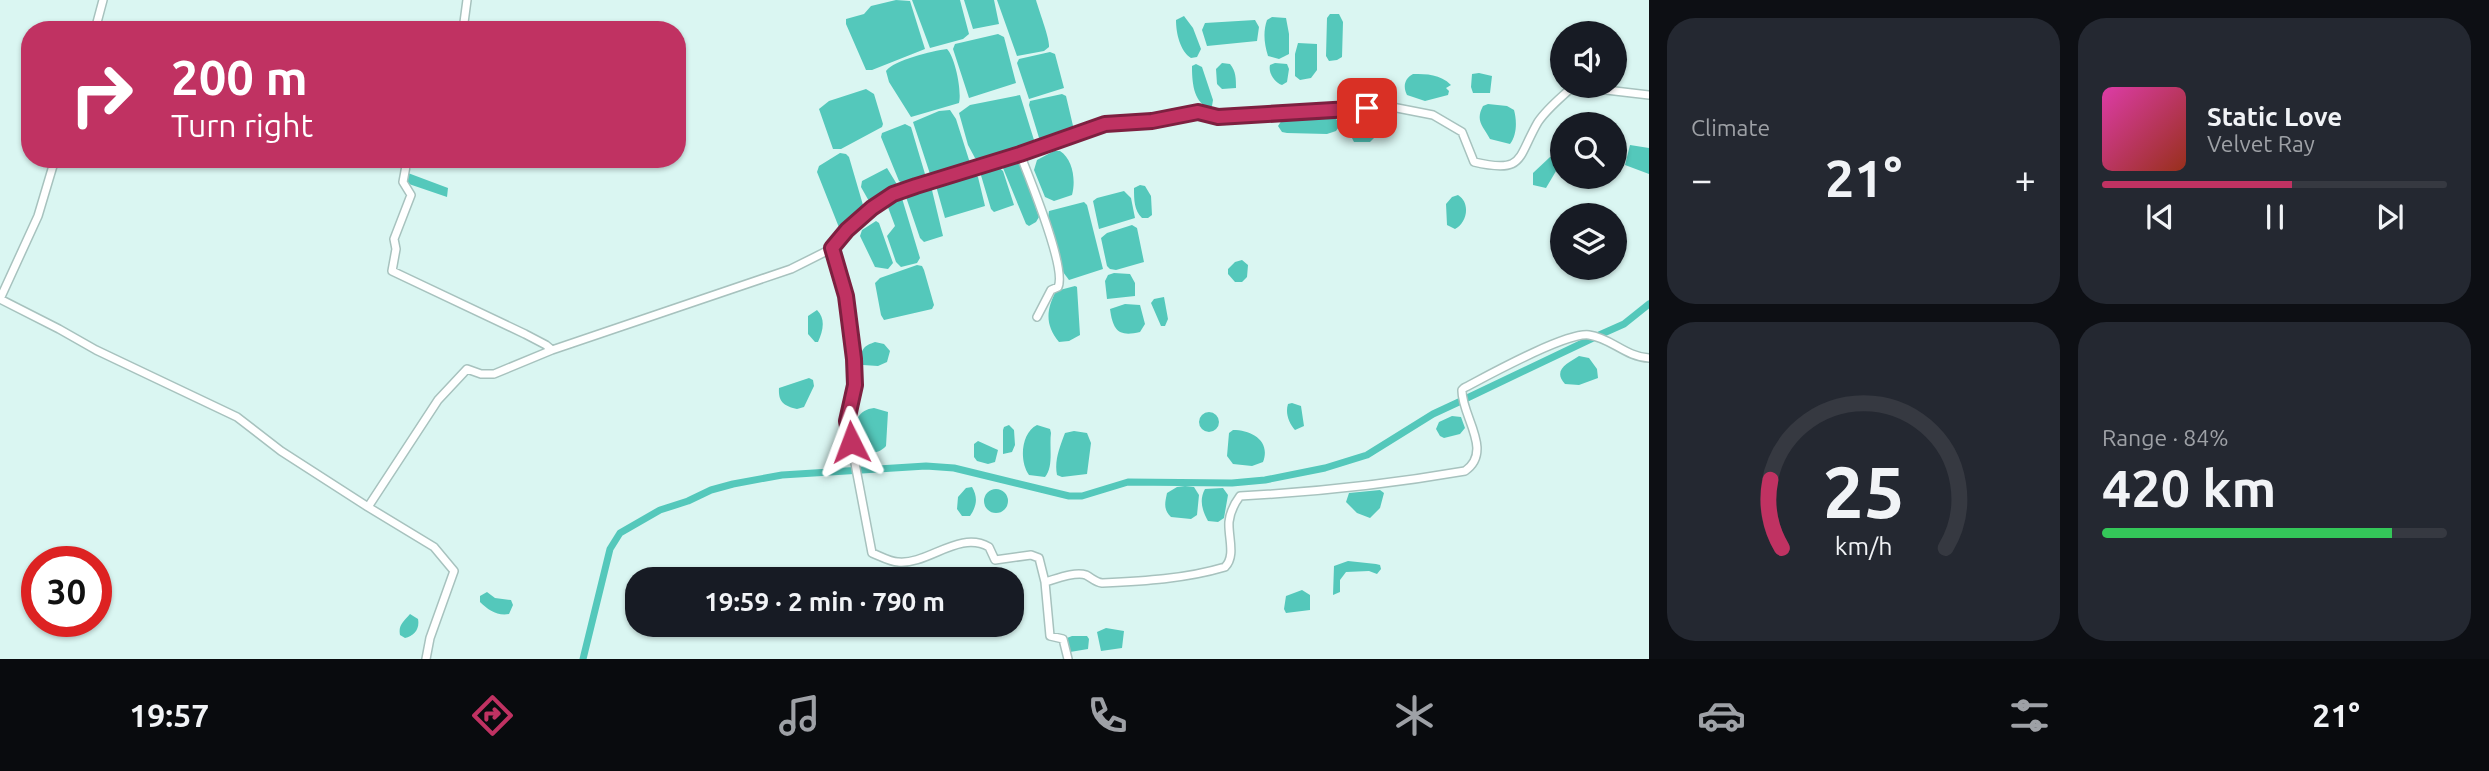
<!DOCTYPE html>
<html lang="en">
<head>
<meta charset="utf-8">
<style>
	:root { --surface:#171b24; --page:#242831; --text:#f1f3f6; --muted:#9ea1a6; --line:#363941; --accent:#c03262 }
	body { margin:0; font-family:Ubuntu,sans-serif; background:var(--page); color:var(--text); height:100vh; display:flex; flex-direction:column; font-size:26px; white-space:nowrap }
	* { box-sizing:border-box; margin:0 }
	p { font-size:23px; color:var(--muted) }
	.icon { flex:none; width:38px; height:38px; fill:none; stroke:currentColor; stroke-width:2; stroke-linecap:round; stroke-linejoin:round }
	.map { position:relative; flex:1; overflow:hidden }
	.panel { display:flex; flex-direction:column; gap:18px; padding:18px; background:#0d0f14; width:840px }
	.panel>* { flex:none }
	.banner { position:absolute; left:21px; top:21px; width:665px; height:147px; border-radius:28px; box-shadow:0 2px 5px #0004; background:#c03262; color:#fff; overflow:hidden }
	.fabs { position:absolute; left:1550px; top:21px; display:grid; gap:14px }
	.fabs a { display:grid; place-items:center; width:77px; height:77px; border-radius:50%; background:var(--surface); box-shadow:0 2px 5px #0004; font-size:35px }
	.speed { position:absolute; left:21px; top:546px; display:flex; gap:14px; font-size:35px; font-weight:700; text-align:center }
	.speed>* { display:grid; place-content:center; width:91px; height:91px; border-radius:50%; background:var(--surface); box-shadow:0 2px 5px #0004; line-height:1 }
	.speed .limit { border:10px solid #d22; background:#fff; color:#111 }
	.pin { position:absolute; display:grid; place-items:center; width:60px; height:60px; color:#fff; margin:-30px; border-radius:14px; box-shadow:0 4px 10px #0006 }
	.me { position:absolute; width:77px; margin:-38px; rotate:357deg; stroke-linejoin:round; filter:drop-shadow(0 0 5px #0008) }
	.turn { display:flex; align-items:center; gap:24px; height:147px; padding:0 35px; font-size:32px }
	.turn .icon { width:91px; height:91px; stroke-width:2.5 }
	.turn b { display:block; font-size:49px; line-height:60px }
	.big { font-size:52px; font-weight:700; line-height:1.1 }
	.panel .widget { flex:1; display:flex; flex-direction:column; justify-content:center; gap:10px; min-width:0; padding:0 24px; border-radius:28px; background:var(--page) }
	.panel .dial { align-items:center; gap:0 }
	.dial svg { height:182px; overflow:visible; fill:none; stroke:var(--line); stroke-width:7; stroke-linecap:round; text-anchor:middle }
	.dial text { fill:var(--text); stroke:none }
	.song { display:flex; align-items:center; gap:21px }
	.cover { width:84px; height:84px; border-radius:10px; background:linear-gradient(135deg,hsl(320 70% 55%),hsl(10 70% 35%)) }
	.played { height:7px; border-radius:4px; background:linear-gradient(90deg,var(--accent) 55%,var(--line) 55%) }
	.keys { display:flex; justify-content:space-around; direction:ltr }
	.heat { display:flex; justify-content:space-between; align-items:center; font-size:38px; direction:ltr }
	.charge { height:10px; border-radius:5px; background:linear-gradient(90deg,#34c759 84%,var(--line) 0) }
	.panel .tiles { flex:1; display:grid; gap:18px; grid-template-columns:repeat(2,1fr) }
	.trip { position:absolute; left:625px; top:567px; width:399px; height:70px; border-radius:28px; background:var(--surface); box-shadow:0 2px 5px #0004; font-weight:700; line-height:70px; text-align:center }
	.tabs { display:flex; height:112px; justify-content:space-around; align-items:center; background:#090b0e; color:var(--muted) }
	.tabs .icon { width:49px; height:49px }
	.tabs .selected { color:var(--accent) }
	.tabs b { font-size:32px; color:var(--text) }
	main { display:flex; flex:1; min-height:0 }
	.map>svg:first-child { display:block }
</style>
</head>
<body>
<main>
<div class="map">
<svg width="1649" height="659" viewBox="0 0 1649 659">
	<rect width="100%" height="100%" fill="#daf6f2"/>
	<!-- water -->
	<path fill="#54c8bb" d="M896,0L910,1L925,49L872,70H866L846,24V19L864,14L871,6Z
		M912,0H960L969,34L963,39L930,48Z
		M964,0H994L999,24L973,29Z
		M997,0H1036C1039,11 1050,39 1049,47L1044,51L1017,56Z
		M1330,14H1339L1343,22L1342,57L1337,60L1329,61L1326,56L1327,18Z
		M1184,16L1193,28L1201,49L1197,57L1191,58C1180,51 1176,33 1176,20Z
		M1272,17L1286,18L1289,34V54L1279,59L1268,56C1264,44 1263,31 1267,20Z
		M1255,20L1259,27L1257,41L1207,46L1202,30L1205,23Z
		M998,34L1004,37L1016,83L969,98L953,49L955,44Z
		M1298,43L1317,44V70L1311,78L1300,80L1295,76V54Z
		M947,49C955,57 962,91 959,103L911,117L889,82L886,71C894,60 932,51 947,49Z
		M1050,52L1055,54L1064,88L1029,99L1017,63L1019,59Z
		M1222,63L1230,64C1236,71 1236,79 1236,88L1222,89L1217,84L1216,69Z
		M1275,63L1287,64L1289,69L1287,82L1282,85C1275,83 1268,73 1270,65Z
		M1196,64L1202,67L1213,100L1212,106L1208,107C1193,102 1192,80 1192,66Z
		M1479,73L1492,76L1490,93H1473L1471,87L1472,74Z
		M1413,74C1427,74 1440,74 1451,85L1446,88L1449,91L1448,95L1425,101L1407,95C1403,87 1404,79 1413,74Z
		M866,89L874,94L883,124L882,127L841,149H833L819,109L829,101Z
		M1062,94L1066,96L1074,130L1040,141L1029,105L1030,101Z
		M1020,95L1034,140C1025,150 988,164 975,158L968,145L959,113L970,105Z
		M1488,104L1507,106L1514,110C1517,121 1517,135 1510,144L1490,139C1483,126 1475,121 1483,106Z
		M950,110L956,119L970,163L965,169L930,174L913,122L939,111Z
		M1370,115L1374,123V138L1370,142H1354L1349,132C1352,121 1358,115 1370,115Z
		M1297,119H1336L1341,124L1336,131L1327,134L1287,133L1282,132L1278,126L1282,120Z
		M905,124L911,127L925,174L921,178L904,184L899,181L881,137L882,133Z
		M1630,145L1649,148V174L1625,165Z
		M1054,151H1060C1073,159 1076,181 1072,195L1054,201L1045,197L1034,170L1037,160Z
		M840,153L846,154L849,157L863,205L846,226L840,230L817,172L819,166Z
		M1550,157L1559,160V166L1546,188L1533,185V173Z
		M1016,159L1020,163L1039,217L1036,222L1029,226L1026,224L1003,168L1005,163Z
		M997,166L1003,171L1014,205L994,212L991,209L980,172L983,169Z
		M887,168L898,186L897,189L870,203L861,187L862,181Z
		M408,173L448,188L447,197L406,183Z
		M974,173L978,177L985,206L945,218L936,186Z
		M929,185L931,186L943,236L924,242L920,238L906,197L907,193Z
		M1140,185L1145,186L1151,196L1152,215L1148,218H1142C1134,210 1134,200 1134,188Z
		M1124,191L1131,198L1135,218L1099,229L1093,201L1097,198Z
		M901,195L920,258L917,263L901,267L896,262L887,236L895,226L886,202Z
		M1458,195C1471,203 1467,223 1455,229L1447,225L1446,204L1452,197Z
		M1084,202L1087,205L1103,269L1069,280L1063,272L1048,218L1049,211Z
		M876,221L879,223L893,263L888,269L875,267L860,236L862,230Z
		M1132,225L1137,228L1144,262L1116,270L1110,269L1107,266L1101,238L1107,233Z
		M1242,260L1248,265L1247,277L1242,282H1235L1228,274V269L1235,262Z
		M917,265L922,266L924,270L934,305L932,309L884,320L881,315L875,283L880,278Z
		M1114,273L1130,274L1135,283V296L1107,299L1105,281L1108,275Z
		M1075,286L1077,287L1080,335L1069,341L1059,342C1045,325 1046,310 1056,291Z
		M1164,297L1168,319L1165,326H1161L1151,303L1154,299Z
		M1125,304L1140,305L1145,324L1140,332C1119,337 1113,331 1110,309Z
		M817,310C826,319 823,331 818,342H815L808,334V316Z
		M875,342L884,344L890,351L887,362L878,366L863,365L860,360C862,348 864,346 875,342Z
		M1579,356L1589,358L1597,369L1598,378L1579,385L1565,384C1552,370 1568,363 1579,356Z
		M809,378L813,380L814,386L804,407L797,409C785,406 778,403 779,388Z
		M1292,403L1301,406L1304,426L1295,430C1289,423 1285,413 1288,404Z
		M874,408L888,412L886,446C877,456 865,453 855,448C851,431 854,410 874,408Z
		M1199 422a10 10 0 1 1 20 0a10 10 0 1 1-20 0Z
		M1452,416L1461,417L1465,428L1460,434L1444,438L1440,436L1436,429L1439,422Z
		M1009,425L1014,430L1015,445L1012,452L1003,454V430L1004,427Z
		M1037,425L1050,429L1051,433C1049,447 1054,466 1045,477L1029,475C1019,461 1021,433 1037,425Z
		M1233,430C1252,430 1271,441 1263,462L1252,466L1233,464L1227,456L1229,433Z
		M1074,431L1087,433L1091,443L1087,474L1062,477L1057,475C1054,461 1060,446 1065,433Z
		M978,441L998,450L995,462L988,464L977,461L974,457V444Z
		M1185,486L1194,487L1199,495L1197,515L1191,519L1171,517C1163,509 1165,503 1167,493L1177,487Z
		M972,487C978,497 977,506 970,516H962L957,509L958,497L966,488Z
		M1223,488L1228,495L1224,518L1218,522L1208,521C1202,510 1199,500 1205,489Z
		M984 501a12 12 0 1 1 24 0a12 12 0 1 1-24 0Z
		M1380,490L1384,493L1380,508L1370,518L1357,513L1346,502L1349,493Z
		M1348,561L1376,564L1380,565L1381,569L1377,574L1369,571L1346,572L1340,580V592L1333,595L1334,566Z
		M1302,590L1310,595V610L1286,613L1284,609L1286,596Z
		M487,592L495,598L511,600L513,605L509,614C497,616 488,610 480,602V596Z
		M410,614L418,619C420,629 414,636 405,638L400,635C398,625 404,621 410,614Z
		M1106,628L1124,631L1122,648L1101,651L1097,632Z
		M1072,636H1087L1089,639L1088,649L1070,652L1067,638Z"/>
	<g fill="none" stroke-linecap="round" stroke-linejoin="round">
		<!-- canal -->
		<path stroke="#54c8bb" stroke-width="7" d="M1597,336L1624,324L1649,304
			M1463,400L1593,338
			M583,659L610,549L620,533L660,510L688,501L711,490L733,484L782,475L926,466L954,468L1069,496H1082L1128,482L1232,483L1265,480L1325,468L1367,455L1433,414L1461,401"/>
		<defs>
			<path id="street" d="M95,30L103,0
				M463,30L467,0
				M1020,154C1029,177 1067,269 1058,287L1051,290L1037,317
				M411,159L406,166L403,182L411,195L394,239L396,249L392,271L525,334L546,345L552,350
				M833,248L846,296L854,359L855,385L847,421L872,553C880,556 890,562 898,562C928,565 959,530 989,547L995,560L1031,555L1039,558L1045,582L1050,636L1063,639L1068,659
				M0,299L59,329L96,350L237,417L281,451L368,507L438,400L467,369L481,374H494L552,350L791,269L833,248L847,230L872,208L893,194L916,185L1020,154L1105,124L1152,121L1198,112L1218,117L1392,107L1433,115L1462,132L1474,162C1525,174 1517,158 1538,122C1546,110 1558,100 1569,90L1589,88L1649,95
				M0,299L38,216L55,159
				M368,507L434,547L454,571L430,638L426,659
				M1045,582C1056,579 1075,571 1086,575C1092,578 1095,582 1102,583C1143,581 1185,579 1225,567C1236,556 1228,537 1229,522C1230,512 1234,504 1240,496C1316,492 1390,484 1465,471C1494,451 1461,415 1462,390L1464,388C1487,376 1566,332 1589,335C1611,338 1626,357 1649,358"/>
		</defs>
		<!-- street casing -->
		<use href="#street" stroke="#a7c2be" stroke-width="10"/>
		<!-- street -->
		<use href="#street" stroke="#fff" stroke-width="7"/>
	</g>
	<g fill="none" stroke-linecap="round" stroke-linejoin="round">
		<defs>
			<path id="route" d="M851,442L847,421L855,385L854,359L846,296L832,248L847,230L872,208L893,194L916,186L1020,154L1105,124L1152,121L1198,112L1218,117L1367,108"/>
		</defs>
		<!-- route casing -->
		<use href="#route" stroke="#7d2040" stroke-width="18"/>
		<!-- route -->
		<use href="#route" stroke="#c03262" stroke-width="12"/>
	</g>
</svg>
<div class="fabs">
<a><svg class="icon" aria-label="sound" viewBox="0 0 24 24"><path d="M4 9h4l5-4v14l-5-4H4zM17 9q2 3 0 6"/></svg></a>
<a><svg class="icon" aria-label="search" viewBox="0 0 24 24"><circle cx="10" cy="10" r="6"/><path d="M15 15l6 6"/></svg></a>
<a><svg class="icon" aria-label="layers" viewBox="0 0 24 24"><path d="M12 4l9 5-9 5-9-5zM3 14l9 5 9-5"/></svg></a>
</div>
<div class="speed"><div class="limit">30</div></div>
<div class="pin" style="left:1367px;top:108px;background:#d93025"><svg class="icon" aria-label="arrive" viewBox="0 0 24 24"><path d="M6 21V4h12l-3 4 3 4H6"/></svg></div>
<svg class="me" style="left:851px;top:442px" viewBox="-20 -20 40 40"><path d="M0-17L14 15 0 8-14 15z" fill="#c03262" stroke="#fff" stroke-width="4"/></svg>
<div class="trip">19:59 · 2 min · 790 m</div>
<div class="banner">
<div class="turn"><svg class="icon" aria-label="right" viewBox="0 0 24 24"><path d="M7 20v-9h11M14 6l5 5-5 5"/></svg><div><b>200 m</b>Turn right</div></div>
</div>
</div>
<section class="panel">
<div class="tiles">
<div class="widget"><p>Climate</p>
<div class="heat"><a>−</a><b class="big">21°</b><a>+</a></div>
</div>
<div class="widget">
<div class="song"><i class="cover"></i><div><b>Static Love</b><p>Velvet Ray</p></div></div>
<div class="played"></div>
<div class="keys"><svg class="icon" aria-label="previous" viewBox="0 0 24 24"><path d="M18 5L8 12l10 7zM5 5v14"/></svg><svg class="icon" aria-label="pause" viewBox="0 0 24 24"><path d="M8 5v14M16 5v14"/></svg><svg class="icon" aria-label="next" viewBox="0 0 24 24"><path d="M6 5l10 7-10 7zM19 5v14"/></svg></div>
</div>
<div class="widget dial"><svg viewBox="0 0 100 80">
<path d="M14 69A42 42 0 1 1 86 69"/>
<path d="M14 69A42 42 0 0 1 9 39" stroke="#c03262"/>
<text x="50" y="56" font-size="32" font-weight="700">25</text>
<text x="50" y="72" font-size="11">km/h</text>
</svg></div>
<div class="widget"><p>Range · 84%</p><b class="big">420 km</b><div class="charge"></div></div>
</div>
</section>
</main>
<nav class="tabs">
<b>19:57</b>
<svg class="icon selected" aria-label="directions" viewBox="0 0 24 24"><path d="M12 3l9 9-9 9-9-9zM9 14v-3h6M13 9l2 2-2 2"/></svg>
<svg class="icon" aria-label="music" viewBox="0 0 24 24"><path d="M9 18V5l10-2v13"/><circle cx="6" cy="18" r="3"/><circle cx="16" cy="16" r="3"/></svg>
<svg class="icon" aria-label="phone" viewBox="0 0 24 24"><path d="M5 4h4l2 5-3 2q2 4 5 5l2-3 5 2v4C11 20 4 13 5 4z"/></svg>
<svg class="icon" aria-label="climate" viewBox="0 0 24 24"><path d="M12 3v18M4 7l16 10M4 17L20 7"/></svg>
<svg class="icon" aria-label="car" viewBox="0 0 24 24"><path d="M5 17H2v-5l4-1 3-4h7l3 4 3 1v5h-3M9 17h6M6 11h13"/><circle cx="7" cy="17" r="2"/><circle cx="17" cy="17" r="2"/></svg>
<svg class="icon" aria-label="filters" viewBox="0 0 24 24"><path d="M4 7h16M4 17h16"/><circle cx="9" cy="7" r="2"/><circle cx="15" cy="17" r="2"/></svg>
<b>21°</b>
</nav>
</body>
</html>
